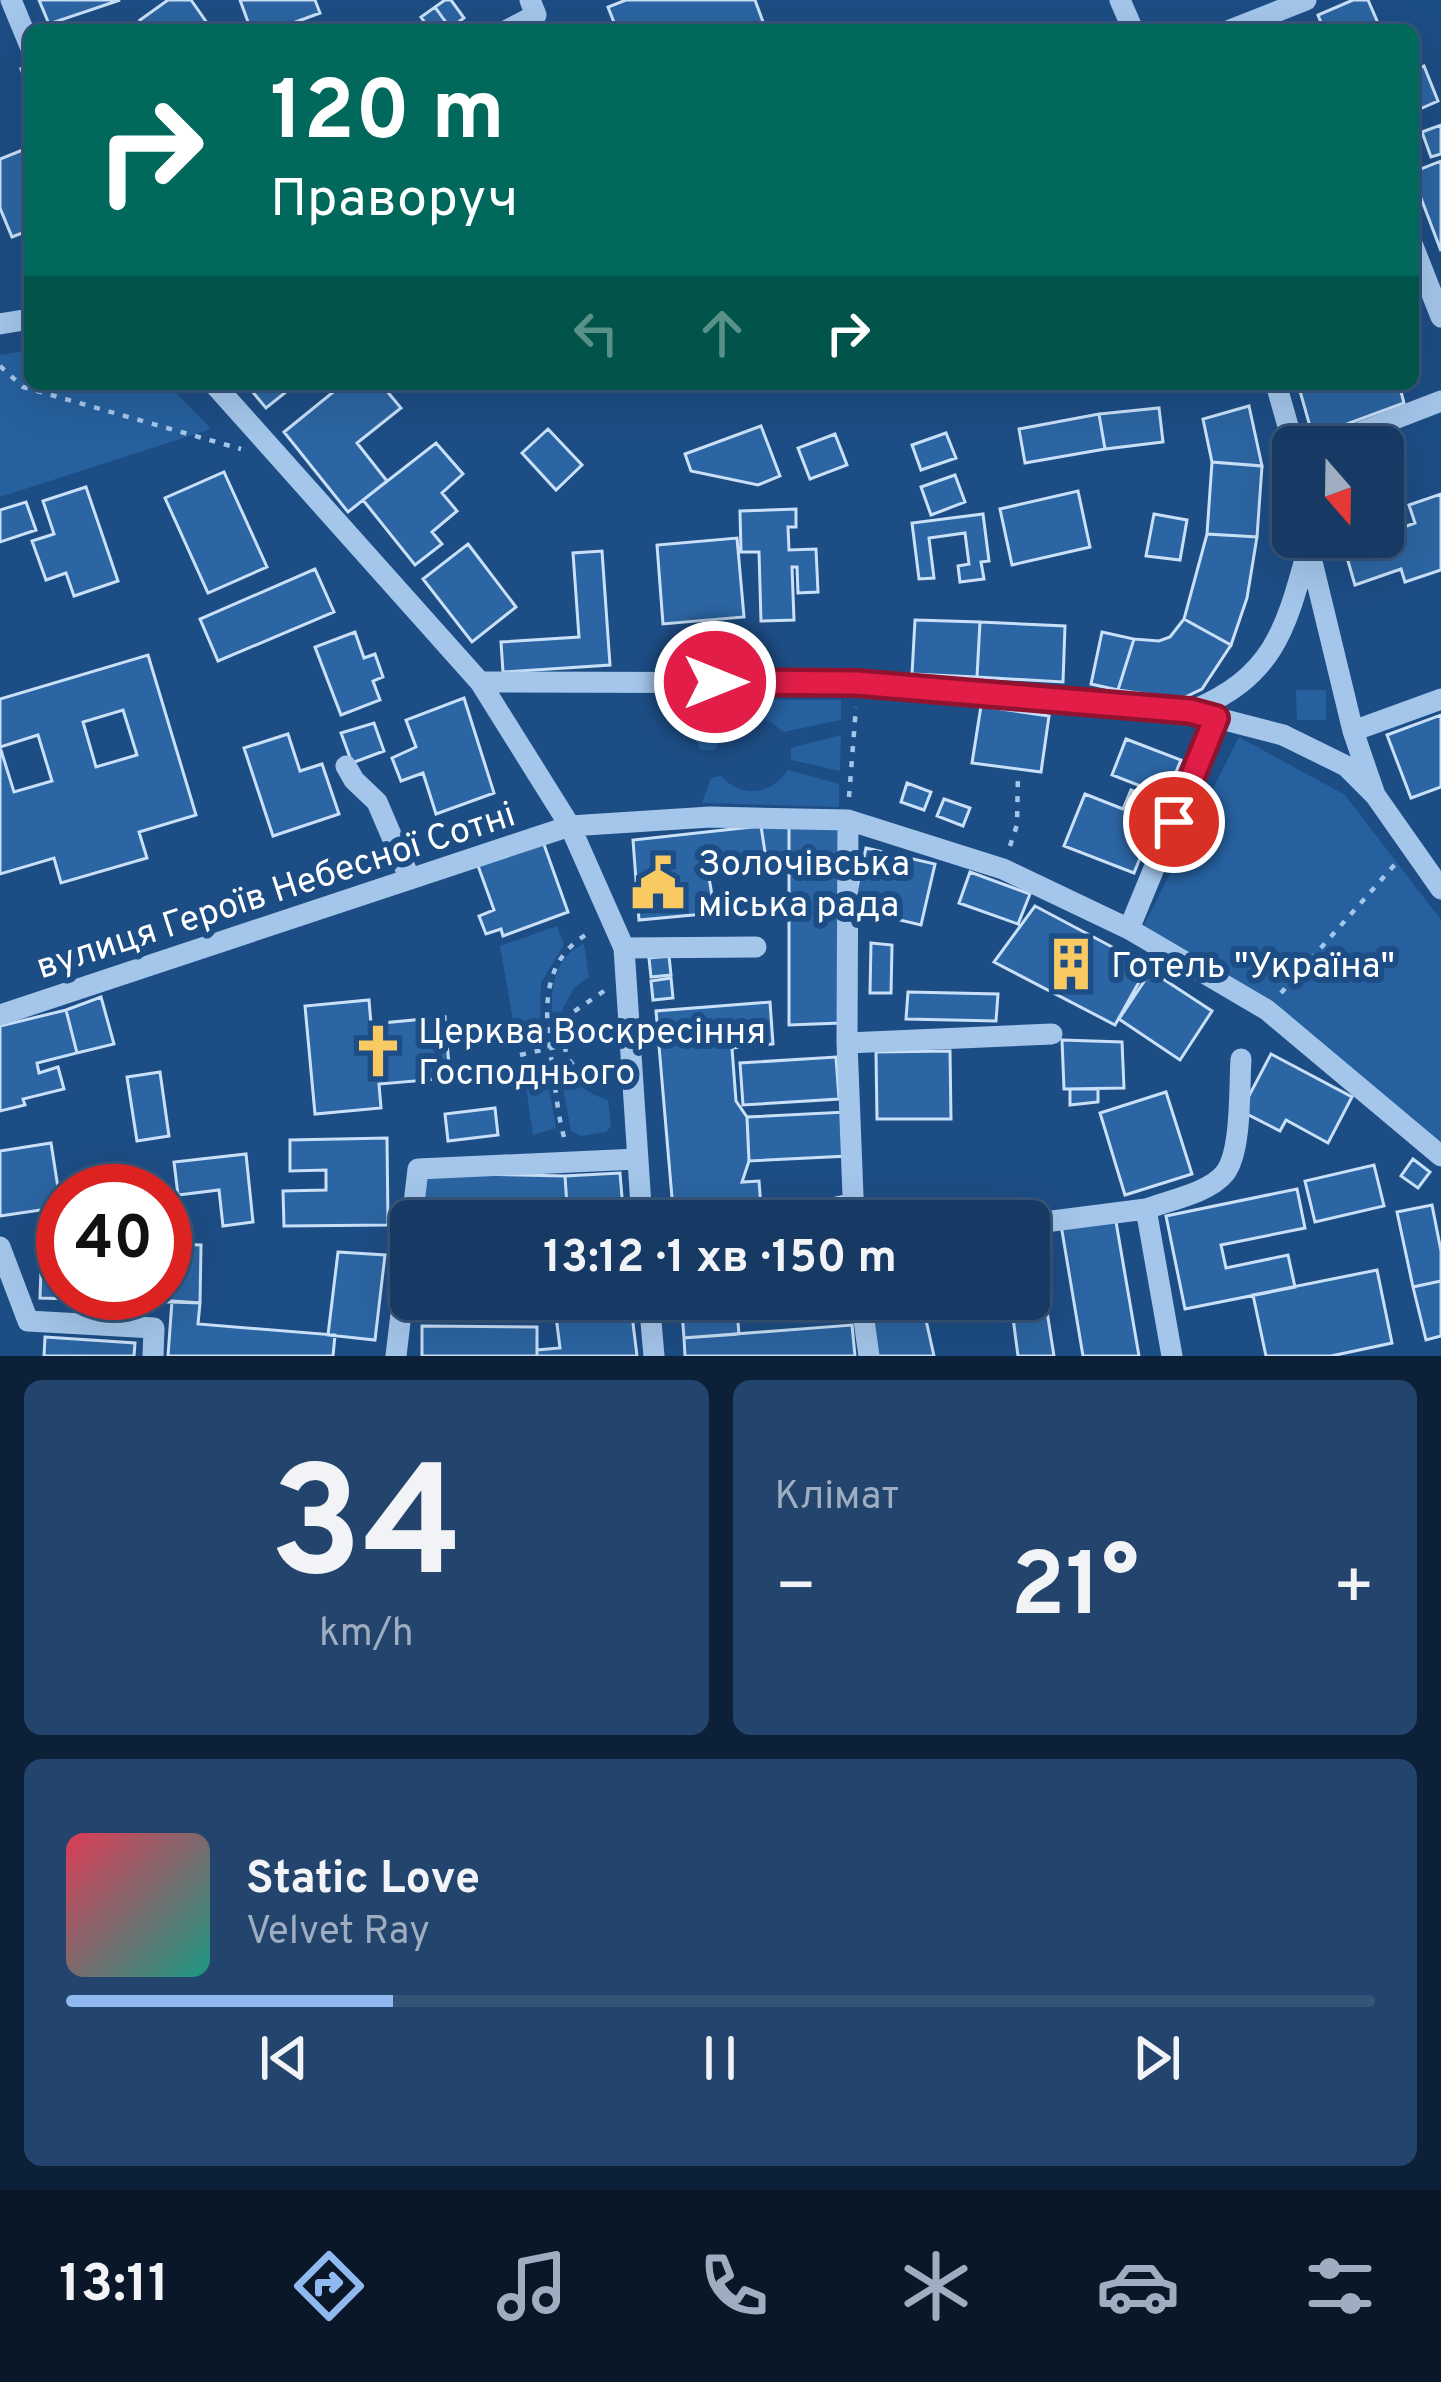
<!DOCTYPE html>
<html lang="uk">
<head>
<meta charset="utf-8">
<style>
	:root { --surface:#163a64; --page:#23456d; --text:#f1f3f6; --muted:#9eadbf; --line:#355478; --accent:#90b9f0 }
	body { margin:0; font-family:Overpass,sans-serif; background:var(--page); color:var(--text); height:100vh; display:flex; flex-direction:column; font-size:45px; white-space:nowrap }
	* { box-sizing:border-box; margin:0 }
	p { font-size:39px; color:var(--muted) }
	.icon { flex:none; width:66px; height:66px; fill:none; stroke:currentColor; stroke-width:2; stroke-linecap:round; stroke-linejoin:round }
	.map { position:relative; height:1356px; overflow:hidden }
	.drawer { display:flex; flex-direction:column; gap:24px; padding:24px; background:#0c2037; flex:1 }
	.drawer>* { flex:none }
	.top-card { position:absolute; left:24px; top:24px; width:1395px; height:366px; border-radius:18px; box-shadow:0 12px 48px #0002,0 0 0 3px var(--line); background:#00695c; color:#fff; overflow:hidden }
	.needle { width:78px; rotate:160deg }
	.buttons { position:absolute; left:1272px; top:426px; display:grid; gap:24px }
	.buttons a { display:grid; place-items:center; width:132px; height:132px; border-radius:18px; background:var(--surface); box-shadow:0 12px 48px #0002,0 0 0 3px var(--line); font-size:60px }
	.speed { position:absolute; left:36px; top:1164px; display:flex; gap:24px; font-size:60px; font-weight:700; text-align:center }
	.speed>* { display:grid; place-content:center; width:156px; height:156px; border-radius:50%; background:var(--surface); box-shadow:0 12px 48px #0002,0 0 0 3px var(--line); line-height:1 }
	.speed .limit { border:18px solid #d22; background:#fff; color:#111 }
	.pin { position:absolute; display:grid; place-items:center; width:102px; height:102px; color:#fff; margin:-51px; border:6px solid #fff; border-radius:50%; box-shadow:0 3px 12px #0007 }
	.me { position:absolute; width:132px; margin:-66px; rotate:90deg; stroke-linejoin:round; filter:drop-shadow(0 0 9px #0008) }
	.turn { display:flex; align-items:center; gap:42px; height:252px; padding:0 48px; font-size:54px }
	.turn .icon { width:156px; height:156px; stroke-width:2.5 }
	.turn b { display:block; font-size:84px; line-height:102px }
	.lanes { display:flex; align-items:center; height:114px; padding:0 48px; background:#0003; justify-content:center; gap:60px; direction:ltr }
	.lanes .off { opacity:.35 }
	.big { font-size:90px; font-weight:700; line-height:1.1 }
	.drawer .card { flex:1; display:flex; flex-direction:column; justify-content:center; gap:18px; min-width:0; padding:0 42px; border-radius:18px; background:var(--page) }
	.drawer .dial { align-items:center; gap:0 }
	.dial b { font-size:156px; line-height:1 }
	.song { display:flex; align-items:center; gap:36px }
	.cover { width:144px; height:144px; border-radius:18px; background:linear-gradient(135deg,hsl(350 70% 55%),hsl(170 70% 35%)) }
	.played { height:12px; border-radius:6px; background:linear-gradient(90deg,var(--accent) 25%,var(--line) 25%) }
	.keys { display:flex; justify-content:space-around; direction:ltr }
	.heat { display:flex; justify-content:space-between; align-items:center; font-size:66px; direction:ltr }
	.drawer .tiles { flex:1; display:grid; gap:24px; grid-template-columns:1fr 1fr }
	.card:last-child { grid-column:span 2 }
	.trip { position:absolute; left:390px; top:1200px; width:660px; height:120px; border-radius:18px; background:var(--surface); box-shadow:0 12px 48px #0002,0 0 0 3px var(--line); font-weight:700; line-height:120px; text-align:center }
	.menu { display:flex; height:192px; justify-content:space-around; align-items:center; background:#091728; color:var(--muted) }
	.menu .icon { width:84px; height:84px }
	.menu .on { color:var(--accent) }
	.menu b { font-size:54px; color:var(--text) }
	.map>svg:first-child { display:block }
</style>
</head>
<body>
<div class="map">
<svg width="1441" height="1356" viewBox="0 0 1441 1356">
	<rect width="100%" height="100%" fill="#1d4d85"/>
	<!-- green -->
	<path fill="#26609e" d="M30,350V384H168L211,429L0,497V355Z
		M1296,690H1326V720H1297Z
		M669,699L841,700V720L783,732C766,715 748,712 727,725L715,750H700L691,728L669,714Z
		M841,735L840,771L791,760V748Z
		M1239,737L1345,795L1441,920V1151L1144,925Z
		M788,770L839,784V807L702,803L711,778L721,776C742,799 771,795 788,770Z
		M557,926L564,945L541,983L540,1026L530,1028L533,1041L517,1043L500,946Z
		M584,944L589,977L574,988L554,1025C548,997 553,955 584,944Z
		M562,1060C571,1082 586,1093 608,1100L611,1126L606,1132L581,1136L571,1131L558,1061Z
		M544,1062L556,1128L533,1135L523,1067Z"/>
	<!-- building -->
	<path fill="#2c65a3" stroke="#c9e0f8" stroke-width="3" fill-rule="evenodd" d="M39,0H120L49,24Z
		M168,0H191L212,30H148L140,20Z
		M240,0H315L320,13L274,30H251Z
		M445,0H451L464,18L450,28L435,7Z
		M626,0H755L766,30H617L608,7Z
		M1353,0H1368L1381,30H1324L1318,15Z
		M435,7L450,28L447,30H430L421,17Z
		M1424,66L1438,101L1413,112V71Z
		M1441,125V154L1431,157L1422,132Z
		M30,147V230L12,237L0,208V159Z
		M1441,161V251L1413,177V172Z
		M246,384H296L266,408Z
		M343,384H381L401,408L357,443L387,481L348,512L284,432Z
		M1298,384H1361L1363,390L1399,384L1404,403L1320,434L1311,430Z
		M1249,406L1262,466L1212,462L1203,419Z
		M1159,408L1163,442L1105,449L1099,414Z
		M1099,414L1105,449L1025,463L1019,429Z
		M761,426L780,476L758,485L691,471L685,454Z
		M548,429L582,465L556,490L522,453Z
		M946,433L956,458L921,470L912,445Z
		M835,434L847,465L810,479L798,448Z
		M436,443L463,474L442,493L457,511L432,532L442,544L415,565L363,500Z
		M1212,462L1262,466L1257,537L1207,534Z
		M224,472L267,567L208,593L165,498Z
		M955,475L965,502L931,515L921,487Z
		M1383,482L1401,528L1415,523L1409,505L1441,494V570L1405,582L1401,569L1355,585L1341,537H1383Z
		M86,487L118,581L74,596L66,573L46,580L32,541L54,534L43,501Z
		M1078,491L1090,547L1012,565L1000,509Z
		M26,502L36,530L0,542V510Z
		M796,509V527H788L789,550L816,549L818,592L798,593L797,567H792L794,620L761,621L759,552H741L740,511Z
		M983,514L989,561L981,562L984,579L960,582L958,566L969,564L965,533L929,538L934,578L919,579L912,523Z
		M1154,514L1187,520L1180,560L1146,556Z
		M1207,534L1257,537L1247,598L1231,645L1184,619Z
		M737,538L744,617L663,624L657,545Z
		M468,544L516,607L472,642L423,579Z
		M602,551L610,665L503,672L501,642L579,637L573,553Z
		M315,569L334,612L218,661L200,619Z
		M1184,619L1231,645L1202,689L1181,699L1118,690L1134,639L1159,641L1170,637Z
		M915,620L980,622L977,677L912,674Z
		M980,622L1065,626L1063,682L977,677Z
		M355,632L364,658L375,654L383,677L373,681L380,700L341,715L315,647Z
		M1102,632L1134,639L1118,690L1091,684Z
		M148,655L196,815L139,832L147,858L61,883L54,858L0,874V699ZM123,710L137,755L96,767L83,722ZM38,735L52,781L14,792L0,747Z
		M464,698L494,793L436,814L423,773L401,781L392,758L416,747L406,720Z
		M981,706L1049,716L1041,772L972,763Z
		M1441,715V787L1411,798L1387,735Z
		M374,723L384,751L352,763L341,733Z
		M288,734L300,771L322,764L339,814L273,836L244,748Z
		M1126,739L1181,760L1166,796L1112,775Z
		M907,783L931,792L924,810L901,802Z
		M1131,790L1162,803L1134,873L1064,846L1085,794L1123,809Z
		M944,799L970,808L963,826L937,816Z
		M761,826L766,859L706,860L715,913L639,920L633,840Z
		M761,826L789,827V862L766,859Z
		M840,826L841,1023L789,1025V827Z
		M542,839L568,912L503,936L501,929L486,934L479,916L494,910L477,863Z
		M866,848L935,864L921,925L852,909Z
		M970,872L1030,894L1018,924L959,903Z
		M1035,906L1148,966L1115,1025L994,962Z
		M871,943L892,945L891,993H870Z
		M669,956L671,975L651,977L649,958Z
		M1151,971L1212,1011L1180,1060L1119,1019Z
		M671,978L673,998L653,1000L651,981Z
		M908,992L998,994L996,1021L906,1019Z
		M101,997L114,1044L77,1053L66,1010Z
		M369,1000L371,1024L445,1017L450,1078L379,1084L381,1108L315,1114L305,1006Z
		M770,1002L773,1044L732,1048L736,1101L747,1117L749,1161L742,1182L759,1181L762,1221H674L656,1011Z
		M66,1010L77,1053L37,1063L39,1073L58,1067L64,1089L23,1099L25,1105L0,1111V1026Z
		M1062,1040L1122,1042L1124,1088L1064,1089Z
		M950,1051L951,1119H877L876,1052Z
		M1271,1054L1352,1097L1328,1143L1286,1120L1280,1131L1241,1111Z
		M836,1057L839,1099L743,1105L740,1063Z
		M160,1072L169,1136L137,1141L127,1077Z
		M1070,1089H1098V1102L1070,1105Z
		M1166,1092L1192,1174L1125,1195L1100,1113Z
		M495,1108L498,1135L448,1141L445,1114Z
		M846,1112L848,1156L749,1161L747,1117Z
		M387,1138L388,1225L284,1226L283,1191L326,1190V1170L290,1171V1140Z
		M51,1143L61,1207L0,1216V1151Z
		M246,1154L253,1222L223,1226L219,1190L178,1195L174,1162Z
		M1413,1159L1430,1172L1418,1188L1401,1176Z
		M1374,1165L1384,1206L1315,1222L1305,1181Z
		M422,1173L565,1176L568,1221H423Z
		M620,1173L624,1221H568L565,1176Z
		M1297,1189L1305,1228L1221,1245L1226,1268L1288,1255L1295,1287L1185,1309L1166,1216Z
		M846,1196L849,1218L825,1221L821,1201Z
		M1432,1205L1441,1251V1281L1413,1287L1397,1212Z
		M1115,1216L1139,1356H1083L1061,1225Z
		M42,1241L63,1242V1293H165V1244L201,1245L200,1303L40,1298Z
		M338,1252L385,1255L375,1340L328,1335Z
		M1377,1270L1392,1343L1331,1356H1266L1253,1295Z
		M1441,1281V1336L1426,1340L1413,1287Z
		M630,1299L637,1356H537V1350L560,1348L554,1300Z
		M681,1299H736L739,1334L684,1338Z
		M738,1299H789L761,1302L762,1318L741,1321Z
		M868,1299H973L975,1309L867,1313Z
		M172,1301L200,1303L198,1324L335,1335L333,1356H168Z
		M1046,1305L1054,1356H1018L1012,1310Z
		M924,1311L934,1356H874L867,1313Z
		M852,1325L855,1356H685L684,1338Z
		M422,1326L537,1327V1356H422Z
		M45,1337L135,1343L134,1356H44Z"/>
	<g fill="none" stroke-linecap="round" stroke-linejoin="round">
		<!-- path -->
		<path stroke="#a4c6eb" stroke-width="4.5" stroke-dasharray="6 9" stroke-linecap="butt" d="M21,67L30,90
			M0,366L23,387L241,449
			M849,797L856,707
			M1010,846L1017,825L1018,774
			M604,991L569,1015L562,1034L567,1057L580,1074L609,1085
			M1281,993L1397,862
			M520,1055L564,1045
			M564,1137C558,1116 556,1092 553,1070C545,1019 537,962 589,933"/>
		<!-- minor -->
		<path stroke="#a4c6eb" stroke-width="21" d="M11,0L30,46
			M1120,0L1133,30
			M507,30L536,15L530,0
			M1230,30L1306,0
			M1413,246L1441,317
			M0,324L30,319
			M214,384L480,682L570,826L624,948L642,1221
			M1276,384L1294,447
			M1322,447L1441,401
			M1306,537L1353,731L1375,795L1441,889
			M480,682L856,683L1190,711L1283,735L1346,766L1375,795
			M1191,711C1273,677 1285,632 1307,552
			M1353,731L1441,699
			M346,766L354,780L377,802L410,879
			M848,820L847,1043L854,1221
			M1129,929L1216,718
			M624,948L756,947
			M0,1015L570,826L710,817L848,820L1003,869L1129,929L1267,1010L1441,1156
			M847,1043L1052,1034
			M412,1221L418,1169L637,1159
			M1029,1224L1146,1209
			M0,1247L28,1321L154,1328L153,1356
			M649,1299L654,1356
			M861,1299L869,1356
			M396,1356L411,1229
			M1172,1356L1146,1209C1170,1200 1209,1193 1225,1173C1242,1151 1239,1088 1241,1059"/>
	</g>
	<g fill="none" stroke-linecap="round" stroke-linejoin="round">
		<defs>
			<path id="route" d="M715,682L856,683L1190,711L1216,718L1174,822"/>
		</defs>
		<!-- route casing -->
		<use href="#route" stroke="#92132f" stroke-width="30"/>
		<!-- route -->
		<use href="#route" stroke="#e11d48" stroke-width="21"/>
	</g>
	<!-- icons -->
	<defs>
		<symbol id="civic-bare" viewBox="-9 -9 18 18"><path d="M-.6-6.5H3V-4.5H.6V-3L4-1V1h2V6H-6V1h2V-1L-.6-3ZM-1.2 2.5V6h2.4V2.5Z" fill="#faca62" stroke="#1d4d85" stroke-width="2.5" paint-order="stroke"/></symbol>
		<symbol id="building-bare" viewBox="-9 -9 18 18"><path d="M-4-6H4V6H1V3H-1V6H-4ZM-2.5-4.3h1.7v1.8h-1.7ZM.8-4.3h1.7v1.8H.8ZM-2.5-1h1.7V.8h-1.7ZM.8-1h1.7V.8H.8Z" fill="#faca62" stroke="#1d4d85" stroke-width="2.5" paint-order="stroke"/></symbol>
		<symbol id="church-bare" viewBox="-9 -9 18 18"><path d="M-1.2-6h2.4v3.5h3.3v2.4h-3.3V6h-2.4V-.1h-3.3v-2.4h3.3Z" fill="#faca62" stroke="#1d4d85" stroke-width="2.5" paint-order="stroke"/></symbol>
	</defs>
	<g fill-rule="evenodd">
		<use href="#civic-bare" x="620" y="845" width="76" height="76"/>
		<use href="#building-bare" x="1033" y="926" width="76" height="76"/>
		<use href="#church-bare" x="340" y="1013" width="76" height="76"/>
	</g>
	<g text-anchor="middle" stroke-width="12" stroke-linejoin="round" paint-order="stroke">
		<!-- poi labels -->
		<g font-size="36" fill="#fff" stroke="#1d4d85" text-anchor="start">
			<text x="698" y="875">Золочівська<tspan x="698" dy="41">міська рада</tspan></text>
			<text x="1111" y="977">Готель "Україна"</text>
			<text x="418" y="1043">Церква Воскресіння<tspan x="418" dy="41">Господнього</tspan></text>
		</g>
		<!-- street labels -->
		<g font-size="36" fill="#fff" stroke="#1d4d85">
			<text transform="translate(275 889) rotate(-18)" y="13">вулиця Героїв Небесної Сотні</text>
		</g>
	</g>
</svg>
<div class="buttons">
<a><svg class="needle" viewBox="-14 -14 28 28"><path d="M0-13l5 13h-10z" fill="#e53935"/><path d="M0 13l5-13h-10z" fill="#9eadbf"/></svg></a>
</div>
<div class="speed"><div class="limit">40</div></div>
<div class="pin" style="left:1174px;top:822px;background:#d93025"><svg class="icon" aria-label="arrive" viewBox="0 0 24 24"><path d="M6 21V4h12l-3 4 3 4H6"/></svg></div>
<svg class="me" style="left:715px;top:682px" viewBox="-20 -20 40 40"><circle r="17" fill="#e11d48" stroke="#fff" stroke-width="3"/><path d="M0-11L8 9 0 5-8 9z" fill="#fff"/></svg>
<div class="trip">13:12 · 1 хв · 150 m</div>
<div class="top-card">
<div class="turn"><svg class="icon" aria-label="right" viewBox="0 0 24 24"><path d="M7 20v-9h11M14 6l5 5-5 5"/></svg><div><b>120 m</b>Праворуч</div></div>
<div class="lanes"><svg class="icon off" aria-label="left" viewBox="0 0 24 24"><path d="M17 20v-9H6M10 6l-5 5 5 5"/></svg><svg class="icon off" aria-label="ahead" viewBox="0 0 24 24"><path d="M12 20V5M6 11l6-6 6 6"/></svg><svg class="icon" aria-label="right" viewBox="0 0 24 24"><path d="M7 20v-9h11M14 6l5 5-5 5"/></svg></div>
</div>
</div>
<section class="drawer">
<div class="tiles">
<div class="card dial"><b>34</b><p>km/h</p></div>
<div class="card"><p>Клімат</p>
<div class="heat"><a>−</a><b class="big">21°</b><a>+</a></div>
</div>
<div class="card">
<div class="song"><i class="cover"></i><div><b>Static Love</b><p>Velvet Ray</p></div></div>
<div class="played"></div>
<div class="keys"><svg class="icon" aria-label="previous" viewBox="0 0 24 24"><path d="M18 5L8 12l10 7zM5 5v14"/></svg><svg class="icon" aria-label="pause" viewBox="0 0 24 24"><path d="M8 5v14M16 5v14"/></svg><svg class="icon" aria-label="next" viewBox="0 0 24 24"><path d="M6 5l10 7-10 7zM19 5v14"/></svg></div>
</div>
</div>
</section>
<nav class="menu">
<b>13:11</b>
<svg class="icon on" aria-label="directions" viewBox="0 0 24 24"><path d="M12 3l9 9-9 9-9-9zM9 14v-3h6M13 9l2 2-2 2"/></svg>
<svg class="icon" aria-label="music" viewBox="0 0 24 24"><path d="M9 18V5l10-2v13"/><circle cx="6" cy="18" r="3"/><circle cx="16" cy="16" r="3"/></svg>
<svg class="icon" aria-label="phone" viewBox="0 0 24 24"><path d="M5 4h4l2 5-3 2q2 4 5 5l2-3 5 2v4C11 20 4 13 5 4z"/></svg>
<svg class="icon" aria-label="climate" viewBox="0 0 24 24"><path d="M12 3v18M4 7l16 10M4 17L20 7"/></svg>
<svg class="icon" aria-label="car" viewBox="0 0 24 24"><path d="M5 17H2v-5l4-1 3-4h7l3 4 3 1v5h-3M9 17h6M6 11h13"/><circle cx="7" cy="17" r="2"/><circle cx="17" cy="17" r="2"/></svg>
<svg class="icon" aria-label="filters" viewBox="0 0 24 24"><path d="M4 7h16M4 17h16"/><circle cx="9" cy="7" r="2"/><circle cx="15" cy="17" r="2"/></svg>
</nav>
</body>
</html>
